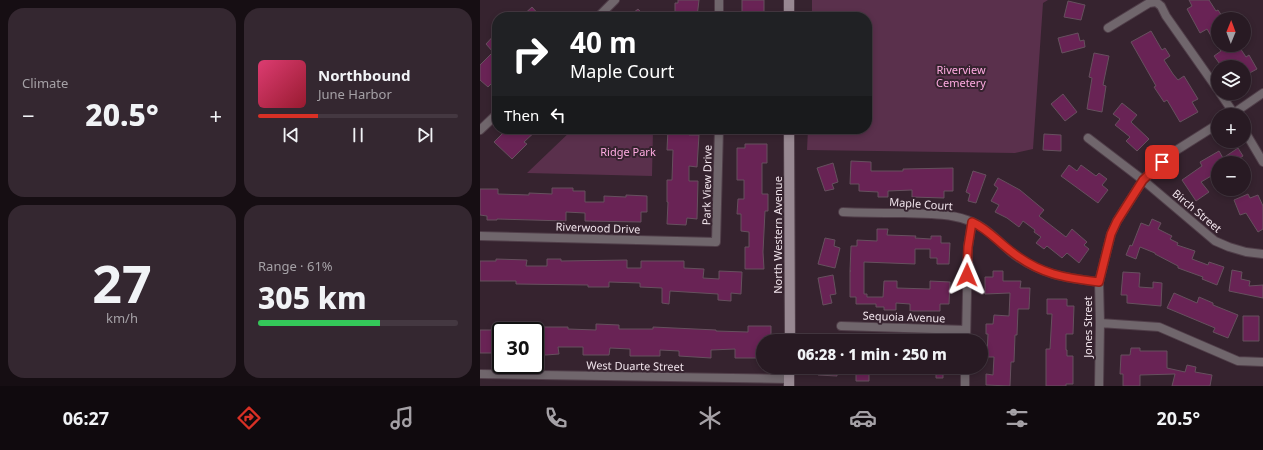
<!DOCTYPE html>
<html lang="en">
<head>
<meta charset="utf-8">
<style>
	:root { --surface:#281a23; --page:#342730; --text:#f1f3f6; --muted:#a5a1a6; --line:#443841; --accent:#d93025 }
	body { margin:0; font-family:"Noto Sans",sans-serif; background:var(--page); color:var(--text); height:100vh; display:flex; flex-direction:column; font-size:15px; white-space:nowrap }
	* { box-sizing:border-box; margin:0 }
	p { font-size:13px; color:var(--muted) }
	.icon { flex:none; width:22px; height:22px; fill:none; stroke:currentColor; stroke-width:2; stroke-linecap:round; stroke-linejoin:round }
	.map { position:relative; flex:1; overflow:hidden }
	.panel { display:flex; flex-direction:column; gap:8px; padding:8px; background:#160e13; width:480px }
	.panel>* { flex:none }
	.guide { position:absolute; left:12px; top:12px; width:380px; height:122px; border-radius:16px; box-shadow:0 2px 6px #0003,0 0 0 1px var(--line); background:#202124; color:#fff; overflow:hidden }
	.needle { width:26px; rotate:1deg }
	.buttons { position:absolute; left:731px; top:12px; display:grid; gap:8px }
	.buttons a { display:grid; place-items:center; width:40px; height:40px; border-radius:50%; background:var(--surface); box-shadow:0 2px 6px #0003,0 0 0 1px var(--line); font-size:20px }
	.speed { position:absolute; left:12px; top:322px; display:flex; gap:8px; font-size:20px; font-weight:700; text-align:center }
	.speed>* { display:grid; place-content:center; width:52px; height:52px; border-radius:50%; background:var(--surface); box-shadow:0 2px 6px #0003,0 0 0 1px var(--line); line-height:1 }
	.speed .limit { border:2px solid #111; border-radius:6px; background:#fff; color:#111 }
	.pin { position:absolute; display:grid; place-items:center; width:34px; height:34px; color:#fff; margin:-17px; border-radius:8px; box-shadow:0 2px 6px #0006 }
	.me { position:absolute; width:44px; margin:-22px; rotate:1deg; stroke-linejoin:round; filter:drop-shadow(0 0 3px #0008) }
	.turn { display:flex; align-items:center; gap:14px; height:84px; padding:0 12px; font-size:18px }
	.turn .icon { width:52px; height:52px; stroke-width:2.5 }
	.turn b { display:block; font-size:28px; line-height:34px }
	.then { display:flex; align-items:center; height:38px; padding:0 12px; background:#0003; gap:8px; font-size:15px }
	.big { font-size:30px; font-weight:800; line-height:1.1 }
	.panel .tile { flex:1; display:flex; flex-direction:column; justify-content:center; gap:6px; min-width:0; padding:0 14px; border-radius:16px; background:var(--page) }
	.panel .dial { align-items:center; gap:0 }
	.dial b { font-size:52px; line-height:1 }
	.song { display:flex; align-items:center; gap:12px }
	.cover { width:48px; height:48px; border-radius:6px; background:linear-gradient(135deg,hsl(340 70% 55%),hsl(350 70% 35%)) }
	.played { height:4px; border-radius:2px; background:linear-gradient(90deg,var(--accent) 30%,var(--line) 30%) }
	.keys { display:flex; justify-content:space-around; direction:ltr }
	.heat { display:flex; justify-content:space-between; align-items:center; font-size:22px; direction:ltr }
	.charge { height:6px; border-radius:3px; background:linear-gradient(90deg,#34c759 61%,var(--line) 0) }
	.panel .tiles { flex:1; display:grid; gap:8px; grid-template-columns:repeat(2,1fr) }
	.trip { position:absolute; left:276px; top:334px; width:232px; height:40px; border-radius:20px; background:var(--surface); box-shadow:0 2px 6px #0003,0 0 0 1px var(--line); font-weight:800; line-height:40px; text-align:center }
	.menu { display:flex; height:64px; justify-content:space-around; align-items:center; background:#100a0e; color:var(--muted) }
	.menu .icon { width:28px; height:28px }
	.menu .on { color:var(--accent) }
	.menu b { font-size:18px; color:var(--text) }
	main { display:flex; flex:1; min-height:0 }
	.map>svg:first-child { display:block }
</style>
</head>
<body>
<main>
<section class="panel">
<div class="tiles">
<div class="tile"><p>Climate</p>
<div class="heat"><a>−</a><b class="big">20.5°</b><a>+</a></div>
</div>
<div class="tile">
<div class="song"><i class="cover"></i><div><b>Northbound</b><p>June Harbor</p></div></div>
<div class="played"></div>
<div class="keys"><svg class="icon" aria-label="previous" viewBox="0 0 24 24"><path d="M18 5L8 12l10 7zM5 5v14"/></svg><svg class="icon" aria-label="pause" viewBox="0 0 24 24"><path d="M8 5v14M16 5v14"/></svg><svg class="icon" aria-label="next" viewBox="0 0 24 24"><path d="M6 5l10 7-10 7zM19 5v14"/></svg></div>
</div>
<div class="tile dial"><b>27</b><p>km/h</p></div>
<div class="tile"><p>Range · 61%</p><b class="big">305 km</b><div class="charge"></div></div>
</div>
</section>
<div class="map">
<svg width="783" height="386" viewBox="0 0 783 386">
	<rect width="100%" height="100%" fill="#36232f"/>
	<!-- green -->
	<path fill="#5a304c" d="M332,0H568L563,3L553,149L535,153L327,150L328,129H387V17H332Z
		M93,129H173L172,176L47,173Z"/>
	<!-- building -->
	<path fill="#692355" stroke="#66505e" d="M198,0H219L217,17H195V3H198Z
		M262,0H284V17H262Z
		M709,0H729L736,11L738,10L744,19H738V45H758L766,57L769,55L777,69L764,76V67H742L734,56L741,51L738,47V48L727,29L720,33L707,9L712,6Z
		M588,1L605,5L601,20L584,17Z
		M52,7L61,17H41Z
		M158,9L165,17H148Z
		M671,31L682,50L685,48L690,56L684,60L693,74L698,80L704,76L718,99L712,102L718,112L700,122L687,100L684,102L674,87L676,86L651,42Z
		M17,32V78L8,87L0,80V65L13,52L6,44Z
		M598,33L600,41L604,40L605,47L582,53L578,38Z
		M614,53L629,56L623,85L626,86L622,112L607,109L612,78L609,77Z
		M583,94L597,112L585,121L571,104Z
		M642,103L657,115L651,122L669,139L657,151L646,141L650,137L635,125L640,119L633,114Z
		M27,129H58L44,142L47,144L32,159L14,142Z
		M188,129L210,130L209,135H219L217,167L209,166V181H218L217,219L207,218L206,225L187,224L188,202H187V180H192L193,150H187Z
		M564,134L581,135V151L563,150Z
		M265,144H287V163H282V194H288V211H285L283,252L284,269H265V247H269V232L261,231V214H257L258,199H264V180H257V148H265Z
		M758,148L763,156L752,163H738V172L721,182L729,192L716,201L702,180L722,166L720,162L739,151L743,158Z
		M371,161L391,162V171H423V169L473,168V191H464V198L432,197V190L408,191V197H398V192L379,191V184H370Z
		M353,163L358,182L352,184L354,189L345,191L337,168Z
		M589,165L597,171L601,165L616,176L619,173L627,179L622,185L628,190L618,203L581,176Z
		M493,171L506,175L496,203L488,201L490,194L486,192Z
		M518,178L540,190L564,210L559,216L586,237L592,229L607,242L604,245L609,249L599,263L587,253L582,258L567,246L564,249L556,243L561,237L554,232L555,230L543,221L539,227L527,218L515,212L519,205L511,201L518,188L514,185Z
		M72,188H93V191H105V202H124V196L146,197V195L167,196V212H161V222L105,221V213L86,212V221L17,219V220H7V216L0,215V189H18V194L49,195V193L72,194Z
		M768,194L770,198L778,195L783,206V229L778,232L766,213L760,215L754,200Z
		M672,219L681,223L678,229L692,236L690,239L698,243L697,245L715,251L712,259L728,265L729,262L744,267L737,285L722,279L723,277L698,268V266L675,254V253L660,247L656,259L646,255L650,245L652,246L661,223L669,226Z
		M397,229H408L407,235L436,236L435,238L451,239V236H461V243H470L469,264H457V258H450V249H435V264L384,262V294H387V297H403L404,281H417V288L450,289V281L470,282L469,304H460V311H430V304L416,303V310H404V307H396V304H376V297H370V271H371H370L371,246H377V240L397,241Z
		M345,238L355,240L354,246L360,248L355,268L338,264Z
		M16,259L47,260L46,266H67V259H81V261L147,260V268H161V261H204V268L224,269L223,278L239,279V271L262,272L261,294L251,293V301L238,300V294L190,291L189,304L182,303V288L160,287V283L129,282V287H108V285L36,284V281H0V261H16Z
		M752,270L762,272L761,279L770,281L769,286L783,285V298L749,291Z
		M513,271H523V281H541L540,288H550L549,309H538L537,335H535L534,362H531L530,386L506,385V374L513,375L514,357H507L508,334H506V324H513L514,315L529,316L530,293L505,294V277H513Z
		M643,272L660,273L659,287L673,288V282L682,283L681,306L647,303V295H641Z
		M353,275L356,294L350,295L352,303L343,305L338,278Z
		M694,293L717,303L719,297L733,303V305L758,315L748,338L733,332L735,328L687,308Z
		M567,299H587V306H594L593,334H586V350H587V356H593V384H586V386H566V349H570L572,314H567Z
		M763,316H779V341H763Z
		M40,324L63,325V327H88V329L116,330V324L139,325V329H173V327L236,330V331L268,332V326H291V341H283L281,358H255V349L231,350V358L199,356V351L180,350V356H150V349L130,348L129,355H103V347H78L79,354L66,355L55,354V331H40Z
		M0,330H21V353H0Z
		M651,348H660V351H687V368L705,372L707,365L716,367L715,372L732,375L730,386H692L695,374L660,375V386H643V374H640L641,355H650Z
		M339,367H357V376L338,375Z
		M376,367H389V381H376Z
		M456,367H463V378H456Z"/>
	<g fill="none" stroke-linecap="round" stroke-linejoin="round">
		<defs>
			<path id="minor" d="M239,0V17
				M118,17L135,0
				M628,28L669,3L676,2L681,6L686,16L738,90
				M740,93L755,115
				M751,115L783,93
				M0,130L17,114
				M764,130L783,162
				M608,138L663,180L735,241L749,247L766,252L783,254
				M363,212C384,213 404,213 424,213C445,214 467,213 487,220C505,226 517,240 531,252C559,274 584,278 619,282
				M0,236L236,242L239,129
				M620,323L679,327L758,361L783,362
				M361,326L486,330
				M486,341L488,247L492,222
				M0,374L309,379
				M485,386V367
				M619,386L620,323L619,282L631,234L637,221L663,180L692,153L738,124"/>
			<path id="secondary" d="M309,17V0
				M309,129L310,341
				M309,386V367"/>
		</defs>
		<!-- minor casing -->
		<use href="#minor" stroke="#503e49" stroke-width="10"/>
		<!-- secondary casing -->
		<use href="#secondary" stroke="#503e49" stroke-width="12"/>
		<!-- minor -->
		<use href="#minor" stroke="#70666c" stroke-width="8"/>
		<!-- secondary -->
		<use href="#secondary" stroke="#988892" stroke-width="10"/>
	</g>
	<g fill="none" stroke-linecap="round" stroke-linejoin="round">
		<defs>
			<path id="route" d="M487,275L488,247L492,222C508,229 518,242 532,252C560,274 584,278 619,282L631,234L637,221L663,180L682,162"/>
		</defs>
		<!-- route casing -->
		<use href="#route" stroke="#8d1f18" stroke-width="10"/>
		<!-- route -->
		<use href="#route" stroke="#d93025" stroke-width="7"/>
	</g>
	<g text-anchor="middle" stroke-width="4" stroke-linejoin="round" paint-order="stroke">
		<!-- park labels -->
		<g font-size="11" fill="#feabe1" stroke="#36232f">
			<text x="481" y="74">Riverview<tspan x="481" dy="13">Cemetery</tspan></text>
			<text x="148" y="156">Ridge Park</text>
		</g>
		<!-- street labels -->
		<g font-size="11" fill="#f1e4ec" stroke="#36232f">
			<text transform="translate(227 185) rotate(-89)" y="4">Park View Drive</text>
			<text transform="translate(441 204) rotate(4)" y="4">Maple Court</text>
			<text transform="translate(717 211) rotate(40)" y="4">Birch Street</text>
			<text transform="translate(118 228) rotate(2)" y="4">Riverwood Drive</text>
			<text transform="translate(298 235) rotate(-90)" y="4">North Western Avenue</text>
			<text transform="translate(424 317) rotate(2)" y="4">Sequoia Avenue</text>
			<text transform="translate(608 327) rotate(-90)" y="4">Jones Street</text>
			<text transform="translate(155 366) rotate(1)" y="4">West Duarte Street</text>
		</g>
	</g>
</svg>
<div class="buttons">
<a><svg class="needle" viewBox="-14 -14 28 28"><path d="M0-13l5 13h-10z" fill="#e53935"/><path d="M0 13l5-13h-10z" fill="#a5a1a6"/></svg></a>
<a><svg class="icon" aria-label="layers" viewBox="0 0 24 24"><path d="M12 4l9 5-9 5-9-5zM3 14l9 5 9-5"/></svg></a>
<a>+</a>
<a>−</a>
</div>
<div class="speed"><div class="limit">30</div></div>
<div class="pin" style="left:682px;top:162px;background:#d93025"><svg class="icon" aria-label="arrive" viewBox="0 0 24 24"><path d="M6 21V4h12l-3 4 3 4H6"/></svg></div>
<svg class="me" style="left:487px;top:275px" viewBox="-20 -20 40 40"><path d="M0-17L14 15 0 8-14 15z" fill="#d93025" stroke="#fff" stroke-width="4"/></svg>
<div class="trip">06:28 · 1 min · 250 m</div>
<div class="guide">
<div class="turn"><svg class="icon" aria-label="right" viewBox="0 0 24 24"><path d="M7 20v-9h11M14 6l5 5-5 5"/></svg><div><b>40 m</b>Maple Court</div></div>
<div class="then">Then<svg class="icon" aria-label="left" viewBox="0 0 24 24"><path d="M17 20v-9H6M10 6l-5 5 5 5"/></svg></div>
</div>
</div>
</main>
<nav class="menu">
<b>06:27</b>
<svg class="icon on" aria-label="directions" viewBox="0 0 24 24"><path d="M12 3l9 9-9 9-9-9zM9 14v-3h6M13 9l2 2-2 2"/></svg>
<svg class="icon" aria-label="music" viewBox="0 0 24 24"><path d="M9 18V5l10-2v13"/><circle cx="6" cy="18" r="3"/><circle cx="16" cy="16" r="3"/></svg>
<svg class="icon" aria-label="phone" viewBox="0 0 24 24"><path d="M5 4h4l2 5-3 2q2 4 5 5l2-3 5 2v4C11 20 4 13 5 4z"/></svg>
<svg class="icon" aria-label="climate" viewBox="0 0 24 24"><path d="M12 3v18M4 7l16 10M4 17L20 7"/></svg>
<svg class="icon" aria-label="car" viewBox="0 0 24 24"><path d="M5 17H2v-5l4-1 3-4h7l3 4 3 1v5h-3M9 17h6M6 11h13"/><circle cx="7" cy="17" r="2"/><circle cx="17" cy="17" r="2"/></svg>
<svg class="icon" aria-label="filters" viewBox="0 0 24 24"><path d="M4 7h16M4 17h16"/><circle cx="9" cy="7" r="2"/><circle cx="15" cy="17" r="2"/></svg>
<b>20.5°</b>
</nav>
</body>
</html>
